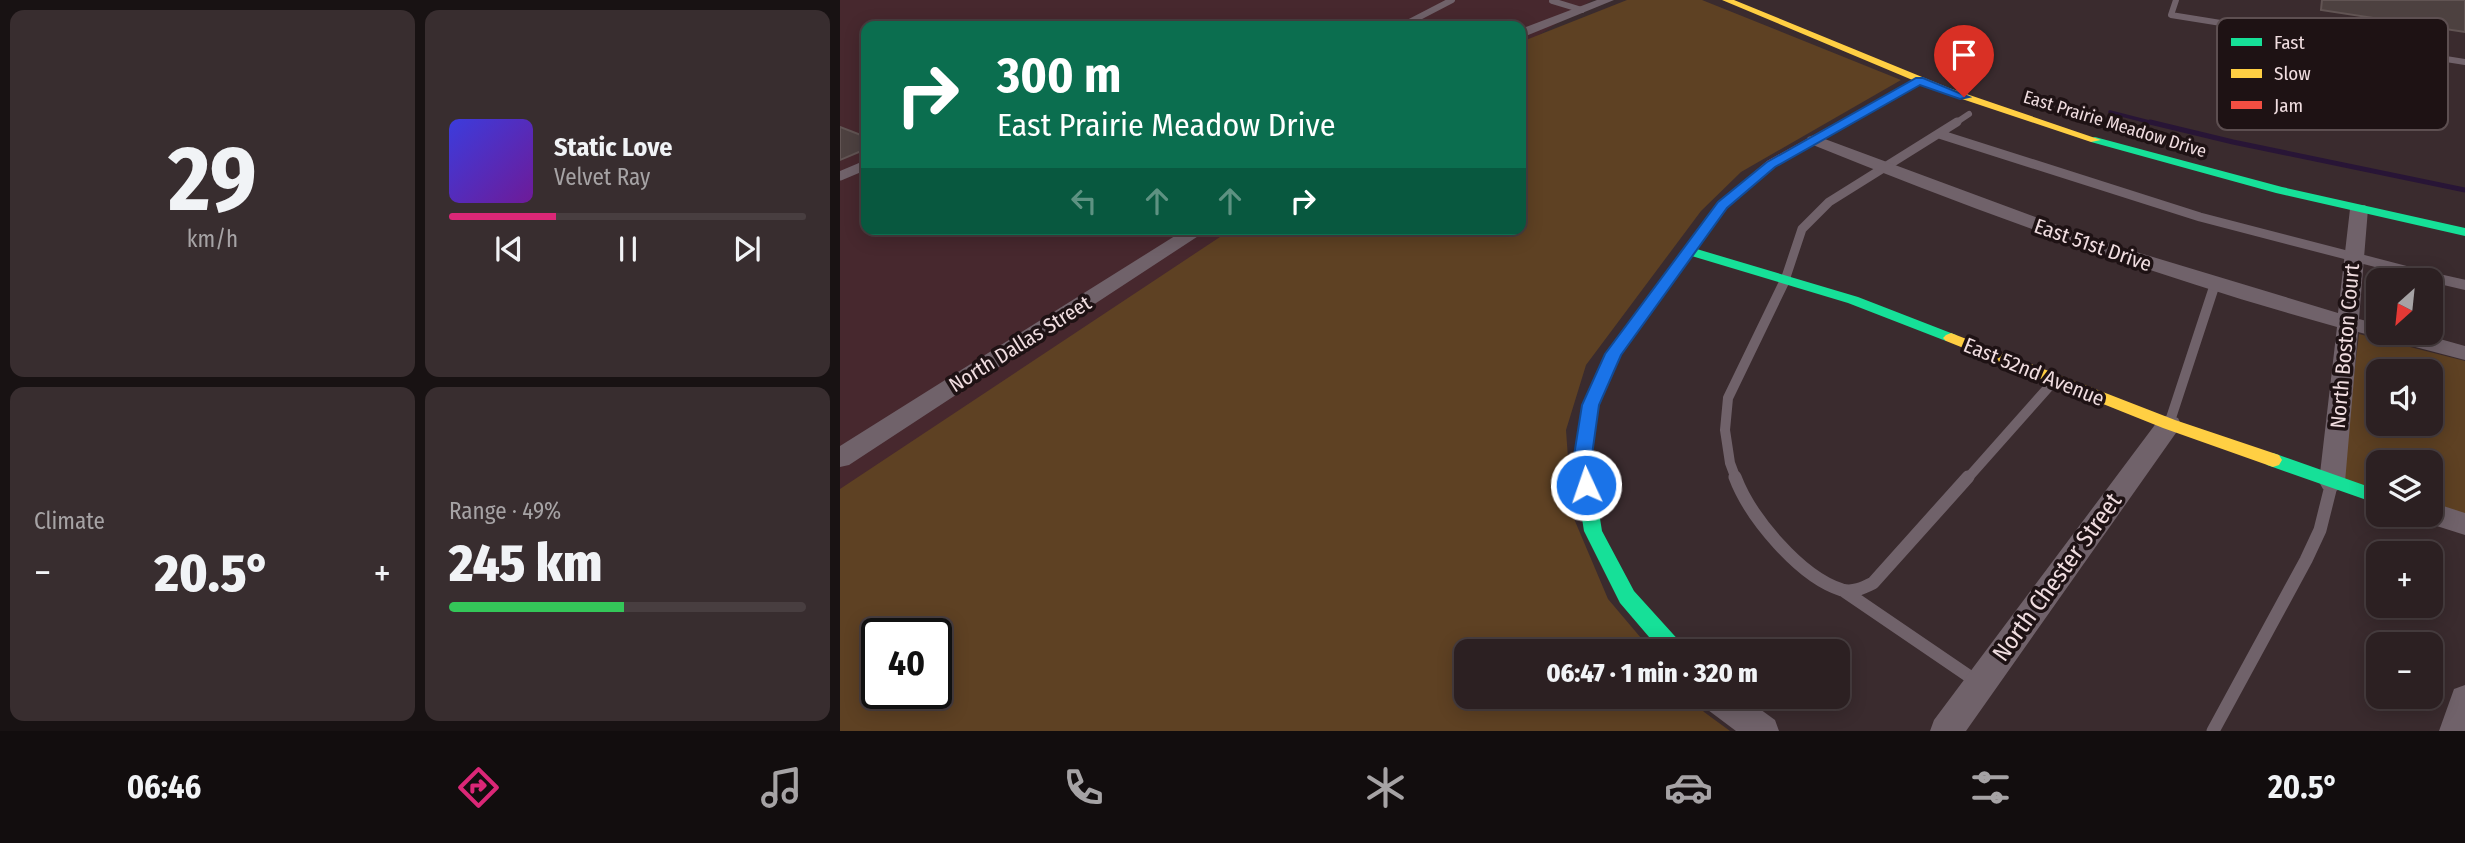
<!DOCTYPE html>
<html lang="en">
<head>
<meta charset="utf-8">
<style>
	:root { --surface:#2c2022; --page:#382d2f; --text:#f1f3f6; --muted:#a6a3a5; --line:#483e40; --accent:#db2777 }
	body { margin:0; font-family:"Fira Sans Condensed",sans-serif; background:var(--page); color:var(--text); height:100vh; display:flex; flex-direction:column; font-size:26px; white-space:nowrap }
	* { box-sizing:border-box; margin:0 }
	p { font-size:23px; color:var(--muted) }
	.icon { flex:none; width:38px; height:38px; fill:none; stroke:currentColor; stroke-width:2; stroke-linecap:round; stroke-linejoin:round }
	.map { position:relative; flex:1; overflow:hidden }
	.details { display:flex; flex-direction:column; gap:10px; padding:10px; background:#181213; width:840px }
	.details>* { flex:none }
	.top-card { position:absolute; left:21px; top:21px; width:665px; height:214px; border-radius:14px; box-shadow:0 4px 18px #0003,0 0 0 2px var(--line); background:#0b6e4f; color:#fff; overflow:hidden }
	.needle { width:46px; rotate:207deg }
	.buttons { position:absolute; left:1526px; top:268px; display:grid; gap:14px }
	.buttons a { display:grid; place-items:center; width:77px; height:77px; border-radius:14px; background:var(--surface); box-shadow:0 4px 18px #0003,0 0 0 2px var(--line); font-size:35px }
	.speed { position:absolute; left:21px; top:618px; display:flex; gap:14px; font-size:35px; font-weight:700; text-align:center }
	.speed>* { display:grid; place-content:center; width:91px; height:91px; border-radius:50%; background:var(--surface); box-shadow:0 4px 18px #0003,0 0 0 2px var(--line); line-height:1 }
	.speed .limit { border:4px solid #111; border-radius:10px; background:#fff; color:#111 }
	.pin { position:absolute; display:grid; place-items:center; width:60px; height:60px; color:#fff; margin:-72px -30px; border-radius:50% 50% 50% 0; rotate:-45deg; box-shadow:0 0 7px #0007 }
	.pin .icon { rotate:45deg }
	.me { position:absolute; width:77px; margin:-38px; rotate:357deg; stroke-linejoin:round; filter:drop-shadow(0 0 5px #0008) }
	.turn { display:flex; align-items:center; gap:24px; height:147px; padding:0 21px; font-size:32px }
	.turn .icon { width:91px; height:91px; stroke-width:2.5 }
	.turn b { display:block; font-size:49px; line-height:60px }
	.lanes { display:flex; align-items:center; height:66px; padding:0 21px; background:#0003; justify-content:center; gap:35px; direction:ltr }
	.lanes .off { opacity:.35 }
	.big { font-size:52px; font-weight:800; line-height:1.1 }
	.details .card { flex:1; display:flex; flex-direction:column; justify-content:center; gap:10px; min-width:0; padding:0 24px; border-radius:14px; background:var(--page) }
	.details .dial { align-items:center; gap:0 }
	.dial b { font-size:91px; line-height:1 }
	.song { display:flex; align-items:center; gap:21px }
	.cover { width:84px; height:84px; border-radius:10px; background:linear-gradient(135deg,hsl(240 70% 55%),hsl(280 70% 35%)) }
	.played { height:7px; border-radius:4px; background:linear-gradient(90deg,var(--accent) 30%,var(--line) 30%) }
	.keys { display:flex; justify-content:space-around; direction:ltr }
	.heat { display:flex; justify-content:space-between; align-items:center; font-size:38px; direction:ltr }
	.charge { height:10px; border-radius:5px; background:linear-gradient(90deg,#34c759 49%,var(--line) 0) }
	.details .tiles { flex:1; display:grid; gap:10px; grid-template-columns:repeat(2,1fr) }
	.trip { position:absolute; left:614px; top:639px; width:396px; height:70px; border-radius:14px; background:var(--surface); box-shadow:0 4px 18px #0003,0 0 0 2px var(--line); font-weight:800; line-height:70px; text-align:center }
	.tabs { display:flex; height:112px; justify-content:space-around; align-items:center; background:#120d0e; color:var(--muted) }
	.tabs .icon { width:49px; height:49px }
	.tabs .current { color:var(--accent) }
	.tabs b { font-size:32px; color:var(--text) }
	main { display:flex; flex:1; min-height:0 }
	.map>svg:first-child { display:block }
</style>
</head>
<body>
<main>
<section class="details">
<div class="tiles">
<div class="card dial"><b>29</b><p>km/h</p></div>
<div class="card">
<div class="song"><i class="cover"></i><div><b>Static Love</b><p>Velvet Ray</p></div></div>
<div class="played"></div>
<div class="keys"><svg class="icon" aria-label="previous" viewBox="0 0 24 24"><path d="M18 5L8 12l10 7zM5 5v14"/></svg><svg class="icon" aria-label="pause" viewBox="0 0 24 24"><path d="M8 5v14M16 5v14"/></svg><svg class="icon" aria-label="next" viewBox="0 0 24 24"><path d="M6 5l10 7-10 7zM19 5v14"/></svg></div>
</div>
<div class="card"><p>Climate</p>
<div class="heat"><a>−</a><b class="big">20.5°</b><a>+</a></div>
</div>
<div class="card"><p>Range · 49%</p><b class="big">245 km</b><div class="charge"></div></div>
</div>
</section>
<div class="map">
<svg width="1625" height="731" viewBox="0 0 1625 731">
	<rect width="100%" height="100%" fill="#3a2b2e"/>
	<!-- built -->
	<path fill="#47282e" d="M0,0H752L681,47V26H26V229H400L0,490Z"/>
	<!-- green -->
	<path fill="#5e4123" fill-rule="evenodd" d="M787,0H862L1061,80L901,172L861,211L746,365L726,430L732,514L768,599L812,651H626V696L851,697L864,712L890,731H0V489L392,229H681V42ZM37,634H96V693H37Z
		M1519,334L1625,361V519L1591,508V462H1538V492L1501,480ZM1538,371H1591V424H1538Z"/>
	<g fill="none" stroke-linecap="round" stroke-linejoin="round">
		<!-- stream-far1 -->
		<path stroke="#281536" stroke-width="3.5" d="M1270,112L1317,124"/>
		<!-- stream -->
		<path stroke="#281536" stroke-width="5" d="M1310,122L1393,142L1625,190"/>
	</g>
	<!-- building -->
	<path fill="#4d4140" stroke="#615453" stroke-width="2" d="M1482,0H1625V32L1481,10Z
		M0,127L26,137V149L0,160Z"/>
	<g fill="none" stroke-linecap="round" stroke-linejoin="round">
		<!-- lane-far3 -->
		<path stroke="#70626a" stroke-width="6" d="M1336,0L1331,15L1625,62
			M712,1L742,10
			M562,26L612,0
			M1114,124L1129,114"/>
		<!-- lane-far2 -->
		<path stroke="#70626a" stroke-width="9" d="M1099,134L1360,217L1603,280
			M0,176L26,165
			M945,280L962,229L989,202L1117,122"/>
		<!-- lane-far1 -->
		<path stroke="#70626a" stroke-width="10" d="M1595,278L1625,285
			M1329,424L1375,284
			M896,479L890,463L885,430L888,398L946,278
			M1127,479L1214,381"/>
		<!-- lane -->
		<path stroke="#70626a" stroke-width="13" d="M895,477C910,517 960,577 1002,590C1013,593 1023,588 1033,583L1128,477
			M1004,591L1139,683
			M1373,731L1466,560L1480,530L1492,482"/>
		<!-- street -->
		<path fill="#70626a" fill-rule="evenodd" d="M757,0H774L681,38V29Z
			M974,135L1260,241L1498,313L1510,209L1513,205H1525L1528,209L1519,319L1538,324V332H1575L1625,346V360L1518,332L1505,482L1501,489L1492,492L1483,489L1479,482L1497,327C1316,277 1141,213 968,143L966,140L968,137Z
			M346,229H369L9,465L0,467V446Z
			M1329,415L1338,418L1341,424L1338,430L1126,731H1090L1094,720L1320,418Z
			M1591,502L1625,513V535L1581,521L1578,514H1591Z
			M1625,685V731H1599L1614,689Z
			M859,696H902L935,720L939,731H896L864,707Z"/>
		<!-- fast -->
		<path fill="#16e098" fill-rule="evenodd" d="M1255,137L1442,187L1625,228V236L1436,193L1251,142V138Z
			M850,247L1018,297L1116,335L1119,338L1116,341H1106L1008,303L845,254L843,251L845,248Z
			M829,274L836,278L780,355L759,405L751,462L762,531L794,591L842,644L845,651H821L780,603L744,531L733,462L743,405L765,354L824,275Z
			M1433,453L1538,490V504L1427,465L1424,460L1427,455Z"/>
		<!-- slow -->
		<path fill="#ffcf43" fill-rule="evenodd" d="M882,0H894L1109,88L1261,140L1251,142L1101,92Z
			M1111,333L1335,420L1439,455L1442,460L1439,465L1433,467L1323,428L1106,341L1103,338L1106,335Z"/>
		<!-- jam -->
		<path fill="#f24e42" fill-rule="evenodd" d="M1075,79L1084,81L935,167L887,208L834,281H824L822,278L824,275L879,202L927,161Z"/>
	</g>
	<!-- route -->
	<path fill="#1a73e8" stroke="#114b97" stroke-width="2" d="M1076,78H1083L1129,97L1120,99L1080,85L935,167L887,208L781,355L759,405L751,462L755,485L752,490H739L733,462L742,405L765,354L878,202L927,162Z"/>
	<g text-anchor="middle" stroke-width="7" stroke-linejoin="round" paint-order="stroke">
		<!-- far-street labels -->
		<g font-size="18" fill="#f0dde0" stroke="#1e1214">
			<text transform="translate(1275 124) rotate(17)" y="6">East Prairie Meadow Drive</text>
		</g>
		<!-- street labels -->
		<g font-size="21" fill="#f0dde0" stroke="#1e1214">
			<text transform="translate(1253 245) rotate(19)" y="7">East 51st Drive</text>
			<text transform="translate(180 344) rotate(-32)" y="7">North Dallas Street</text>
			<text transform="translate(1505 346) rotate(-85)" y="7">North Boston Court</text>
			<text transform="translate(1194 372) rotate(22)" y="7">East 52nd Avenue</text>
		</g>
		<!-- near-street labels -->
		<g font-size="24" fill="#f0dde0" stroke="#1e1214">
			<text transform="translate(1217 577) rotate(-54)" y="8">North Chester Street</text>
		</g>
	</g>
	<!-- legend -->
	<rect x="1377" y="18" width="231" height="112" rx="10" fill="#1e1214" stroke="#5d4f51" stroke-width="2"/>
	<rect x="1391" y="38" width="31" height="8" fill="#16e098"/>
	<rect x="1391" y="69" width="31" height="9" fill="#ffcf43"/>
	<rect x="1391" y="101" width="31" height="8" fill="#f24e42"/>
	<g font-size="19" fill="#f0dde0">
		<text x="1434" y="49">Fast</text>
		<text x="1434" y="80">Slow</text>
		<text x="1434" y="112">Jam</text>
	</g>
</svg>
<div class="buttons">
<a><svg class="needle" viewBox="-14 -14 28 28"><path d="M0-13l5 13h-10z" fill="#e53935"/><path d="M0 13l5-13h-10z" fill="#a6a3a5"/></svg></a>
<a><svg class="icon" aria-label="sound" viewBox="0 0 24 24"><path d="M4 9h4l5-4v14l-5-4H4zM17 9q2 3 0 6"/></svg></a>
<a><svg class="icon" aria-label="layers" viewBox="0 0 24 24"><path d="M12 4l9 5-9 5-9-5zM3 14l9 5 9-5"/></svg></a>
<a>+</a>
<a>−</a>
</div>
<div class="speed"><div class="limit">40</div></div>
<div class="pin" style="left:1124px;top:97px;background:#d93025"><svg class="icon" aria-label="arrive" viewBox="0 0 24 24"><path d="M6 21V4h12l-3 4 3 4H6"/></svg></div>
<svg class="me" style="left:746px;top:485px" viewBox="-20 -20 40 40"><circle r="17" fill="#1a73e8" stroke="#fff" stroke-width="3"/><path d="M0-11L8 9 0 5-8 9z" fill="#fff"/></svg>
<div class="trip">06:47 · 1 min · 320 m</div>
<div class="top-card">
<div class="turn"><svg class="icon" aria-label="right" viewBox="0 0 24 24"><path d="M7 20v-9h11M14 6l5 5-5 5"/></svg><div><b>300 m</b>East Prairie Meadow Drive</div></div>
<div class="lanes"><svg class="icon off" aria-label="left" viewBox="0 0 24 24"><path d="M17 20v-9H6M10 6l-5 5 5 5"/></svg><svg class="icon off" aria-label="ahead" viewBox="0 0 24 24"><path d="M12 20V5M6 11l6-6 6 6"/></svg><svg class="icon off" aria-label="ahead" viewBox="0 0 24 24"><path d="M12 20V5M6 11l6-6 6 6"/></svg><svg class="icon" aria-label="right" viewBox="0 0 24 24"><path d="M7 20v-9h11M14 6l5 5-5 5"/></svg></div>
</div>
</div>
</main>
<nav class="tabs">
<b>06:46</b>
<svg class="icon current" aria-label="directions" viewBox="0 0 24 24"><path d="M12 3l9 9-9 9-9-9zM9 14v-3h6M13 9l2 2-2 2"/></svg>
<svg class="icon" aria-label="music" viewBox="0 0 24 24"><path d="M9 18V5l10-2v13"/><circle cx="6" cy="18" r="3"/><circle cx="16" cy="16" r="3"/></svg>
<svg class="icon" aria-label="phone" viewBox="0 0 24 24"><path d="M5 4h4l2 5-3 2q2 4 5 5l2-3 5 2v4C11 20 4 13 5 4z"/></svg>
<svg class="icon" aria-label="climate" viewBox="0 0 24 24"><path d="M12 3v18M4 7l16 10M4 17L20 7"/></svg>
<svg class="icon" aria-label="car" viewBox="0 0 24 24"><path d="M5 17H2v-5l4-1 3-4h7l3 4 3 1v5h-3M9 17h6M6 11h13"/><circle cx="7" cy="17" r="2"/><circle cx="17" cy="17" r="2"/></svg>
<svg class="icon" aria-label="filters" viewBox="0 0 24 24"><path d="M4 7h16M4 17h16"/><circle cx="9" cy="7" r="2"/><circle cx="15" cy="17" r="2"/></svg>
<b>20.5°</b>
</nav>
</body>
</html>
